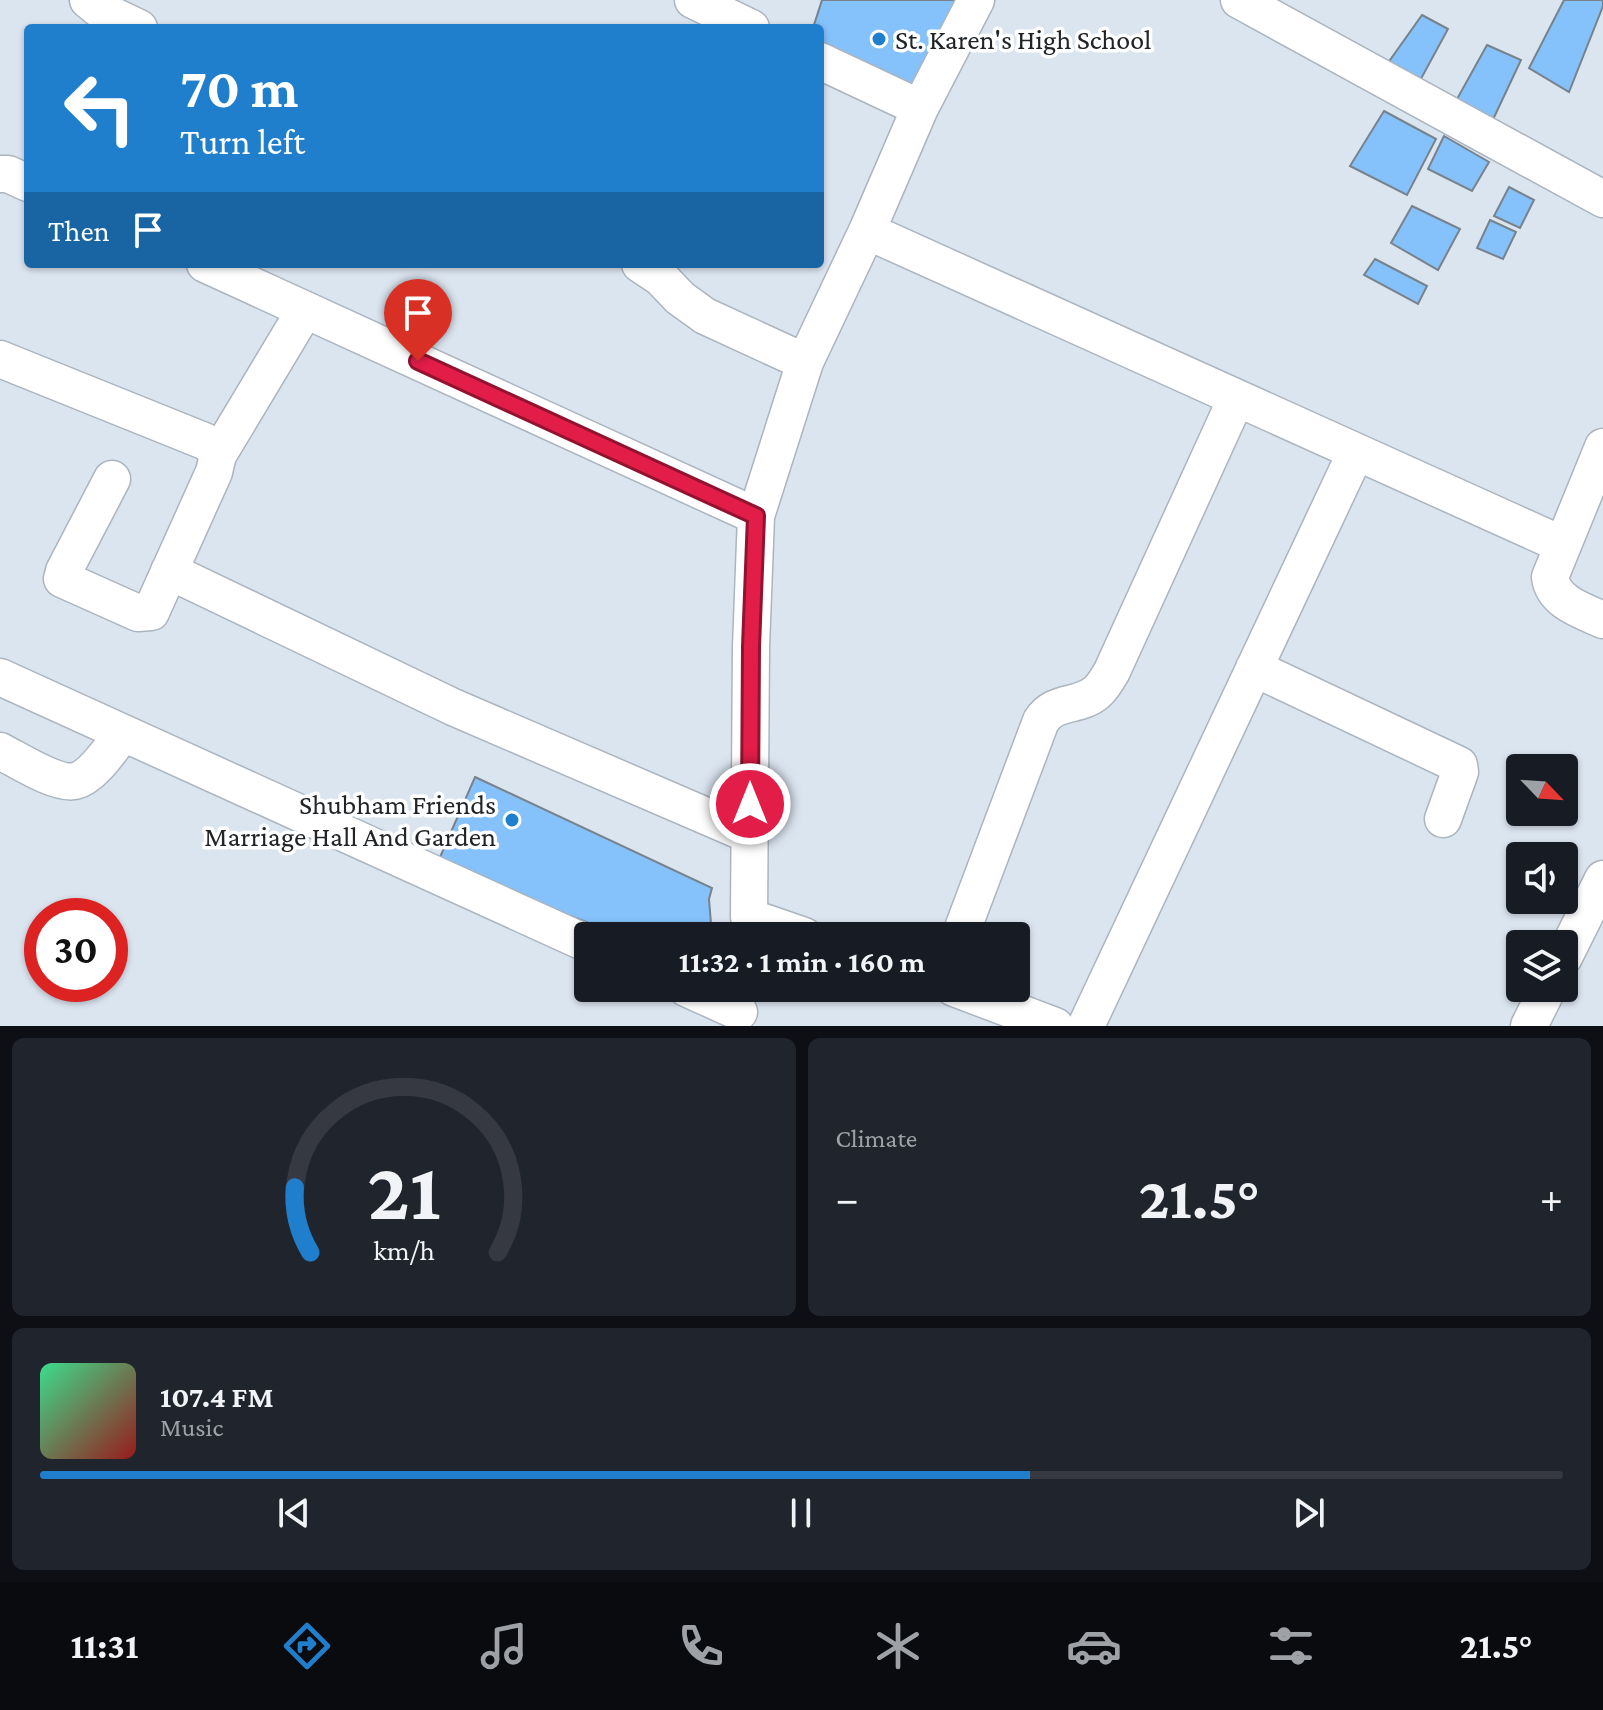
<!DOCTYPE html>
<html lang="en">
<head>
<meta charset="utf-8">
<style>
	:root { --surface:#171b24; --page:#20242c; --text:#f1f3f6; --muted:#9ea1a6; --line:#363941; --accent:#207fcc }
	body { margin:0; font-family:"Crimson Pro",serif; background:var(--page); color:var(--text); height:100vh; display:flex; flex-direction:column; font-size:30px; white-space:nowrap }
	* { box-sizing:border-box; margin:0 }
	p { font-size:26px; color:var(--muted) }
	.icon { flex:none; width:44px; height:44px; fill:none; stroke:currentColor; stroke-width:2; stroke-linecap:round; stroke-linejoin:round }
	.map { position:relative; height:1026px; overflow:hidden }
	.panel { display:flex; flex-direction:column; gap:12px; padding:12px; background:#0d0f14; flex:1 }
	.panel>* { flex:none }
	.top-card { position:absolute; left:24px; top:24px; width:800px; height:244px; border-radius:8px; box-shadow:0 2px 6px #0004; background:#207fcc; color:#fff; overflow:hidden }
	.needle { width:52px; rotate:115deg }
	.buttons { position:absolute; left:1506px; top:754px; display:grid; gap:16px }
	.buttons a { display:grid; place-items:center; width:72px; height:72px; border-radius:8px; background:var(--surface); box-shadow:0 2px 6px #0004; font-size:40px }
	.speed { position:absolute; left:24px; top:898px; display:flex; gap:16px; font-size:40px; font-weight:700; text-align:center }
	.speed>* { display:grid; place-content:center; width:104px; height:104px; border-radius:50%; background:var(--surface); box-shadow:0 2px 6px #0004; line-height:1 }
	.speed .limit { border:12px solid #d22; background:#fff; color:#111 }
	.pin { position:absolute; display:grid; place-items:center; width:68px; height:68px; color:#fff; margin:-82px -34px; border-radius:50% 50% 50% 0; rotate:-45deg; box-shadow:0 0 8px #0007 }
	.pin .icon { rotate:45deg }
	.me { position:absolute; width:88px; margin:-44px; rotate:0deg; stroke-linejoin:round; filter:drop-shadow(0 0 6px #0008) }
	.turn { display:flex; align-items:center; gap:28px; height:168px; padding:0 24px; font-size:36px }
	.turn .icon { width:104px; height:104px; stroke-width:2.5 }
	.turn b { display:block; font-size:56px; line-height:68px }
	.then { display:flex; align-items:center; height:76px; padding:0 24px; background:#0003; gap:16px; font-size:30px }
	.big { font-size:60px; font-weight:700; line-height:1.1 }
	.panel .card { flex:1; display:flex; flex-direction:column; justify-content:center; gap:12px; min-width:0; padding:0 28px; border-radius:12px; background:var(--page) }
	.panel .dial { align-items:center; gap:0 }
	.dial svg { height:208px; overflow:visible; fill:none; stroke:var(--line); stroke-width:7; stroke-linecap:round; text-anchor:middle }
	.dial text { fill:var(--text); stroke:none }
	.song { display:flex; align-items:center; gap:24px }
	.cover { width:96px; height:96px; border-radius:12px; background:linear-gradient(135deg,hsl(150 70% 55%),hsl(0 70% 35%)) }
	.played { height:8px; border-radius:4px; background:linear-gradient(90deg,var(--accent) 65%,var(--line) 65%) }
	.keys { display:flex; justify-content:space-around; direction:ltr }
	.heat { display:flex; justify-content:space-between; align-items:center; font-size:44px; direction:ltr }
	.panel .tiles { flex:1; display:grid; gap:12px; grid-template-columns:1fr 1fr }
	.card:last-child { grid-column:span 2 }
	.trip { position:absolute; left:574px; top:922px; width:456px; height:80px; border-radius:8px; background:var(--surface); box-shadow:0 2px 6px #0004; font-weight:700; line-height:80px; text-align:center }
	.tab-bar { display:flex; height:128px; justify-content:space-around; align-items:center; background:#090b0e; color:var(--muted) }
	.tab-bar .icon { width:56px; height:56px }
	.tab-bar .selected { color:var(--accent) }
	.tab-bar b { font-size:36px; color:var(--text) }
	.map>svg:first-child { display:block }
</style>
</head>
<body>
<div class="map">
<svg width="1603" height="1026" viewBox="0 0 1603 1026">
	<rect width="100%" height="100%" fill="#dbe5f0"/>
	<!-- building -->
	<path fill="#85c1fb" stroke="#78828b" stroke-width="2" d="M822,0H958L909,94L820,51V28H813Z
		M1564,0H1603V6L1569,92L1529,68Z
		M1422,15L1448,29L1416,88L1383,70Z
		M1487,45L1521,60L1489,128L1452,108Z
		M1384,111L1436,139L1407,195L1350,166Z
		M1444,136L1489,162L1472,191L1428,169Z
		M1509,187L1534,200L1520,228L1494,216Z
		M1412,206L1460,229L1438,270L1391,243Z
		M1490,220L1516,232L1503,259L1477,248Z
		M1375,259L1427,286L1418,304L1364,275Z
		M475,777L712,888L709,899L712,936H622L437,864Z"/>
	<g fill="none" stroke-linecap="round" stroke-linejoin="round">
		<defs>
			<path id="minor" d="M88,0L99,9L139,28
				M693,0L751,28
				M1239,0L1603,199
				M820,61L920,108
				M0,174H8L28,183
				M867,231L1563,545
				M205,264L756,516
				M640,264L661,278L680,298L705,316L805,362
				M0,359L204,441L214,447L218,455L214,472L151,612L138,613L62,579L64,571L112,479
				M1603,447L1550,577C1553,602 1583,611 1603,620
				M218,455L305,310
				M169,571L453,707L750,835
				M1254,668L1459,765L1460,772L1443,819
				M0,677L588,944
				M0,751C18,760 56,785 75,781C93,777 112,747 123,733
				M804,936L749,917L751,647L756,516L805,362L867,231L920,108L976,0
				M960,936L1041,721C1055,699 1079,708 1097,692C1103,687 1108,678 1112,671L1236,399
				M1564,957L1603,879
				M686,988L739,1012
				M954,988L1055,1026
				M1086,1026L1356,452
				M1529,1026L1548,988"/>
		</defs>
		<!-- minor casing -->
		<use href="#minor" stroke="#abb5bf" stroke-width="39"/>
		<!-- minor -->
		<use href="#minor" stroke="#fff" stroke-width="36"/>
	</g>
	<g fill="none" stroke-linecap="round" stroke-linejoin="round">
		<defs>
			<path id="route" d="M418,361L756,516L751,647L750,804"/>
		</defs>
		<!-- route casing -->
		<use href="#route" stroke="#92132f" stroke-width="20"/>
		<!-- route -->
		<use href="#route" stroke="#e11d48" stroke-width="14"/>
	</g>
	<!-- markers -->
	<g fill="#207fcc" stroke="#fff" stroke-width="3">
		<circle cx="879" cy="39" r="8"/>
		<circle cx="512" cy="820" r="8"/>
	</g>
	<g text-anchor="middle" stroke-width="7" stroke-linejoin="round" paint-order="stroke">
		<!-- poi labels -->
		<g font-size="28" fill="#202427" stroke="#fff" text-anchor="start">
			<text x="895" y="49">St. Karen's High School</text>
			<text x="496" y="814" text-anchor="end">Shubham Friends<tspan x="496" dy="32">Marriage Hall And Garden</tspan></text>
		</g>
	</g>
</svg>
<div class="buttons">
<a><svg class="needle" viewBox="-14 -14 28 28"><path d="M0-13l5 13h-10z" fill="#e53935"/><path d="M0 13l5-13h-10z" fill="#9ea1a6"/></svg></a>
<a><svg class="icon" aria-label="sound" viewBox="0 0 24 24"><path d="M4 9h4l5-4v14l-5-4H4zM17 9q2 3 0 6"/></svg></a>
<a><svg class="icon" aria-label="layers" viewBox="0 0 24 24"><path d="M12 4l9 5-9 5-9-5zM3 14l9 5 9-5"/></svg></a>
</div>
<div class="speed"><div class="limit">30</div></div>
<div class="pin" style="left:418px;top:361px;background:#d93025"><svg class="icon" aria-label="arrive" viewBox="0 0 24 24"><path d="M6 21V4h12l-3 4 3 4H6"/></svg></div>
<svg class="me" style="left:750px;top:804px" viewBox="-20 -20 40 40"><circle r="17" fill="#e11d48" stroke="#fff" stroke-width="3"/><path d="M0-11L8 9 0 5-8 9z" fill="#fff"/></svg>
<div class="trip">11:32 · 1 min · 160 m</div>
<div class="top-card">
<div class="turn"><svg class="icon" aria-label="left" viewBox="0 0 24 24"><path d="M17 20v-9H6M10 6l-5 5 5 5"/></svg><div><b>70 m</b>Turn left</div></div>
<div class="then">Then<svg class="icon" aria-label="arrive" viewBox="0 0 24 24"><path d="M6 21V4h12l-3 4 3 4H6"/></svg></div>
</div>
</div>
<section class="panel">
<div class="tiles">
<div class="card dial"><svg viewBox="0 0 100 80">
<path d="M14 69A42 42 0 1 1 86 69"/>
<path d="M14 69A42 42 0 0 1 8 44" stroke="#207fcc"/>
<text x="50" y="56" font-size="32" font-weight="700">21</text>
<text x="50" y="72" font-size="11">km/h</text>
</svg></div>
<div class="card"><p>Climate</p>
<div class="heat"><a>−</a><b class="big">21.5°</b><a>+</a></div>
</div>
<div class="card">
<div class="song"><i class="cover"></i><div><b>107.4 FM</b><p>Music</p></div></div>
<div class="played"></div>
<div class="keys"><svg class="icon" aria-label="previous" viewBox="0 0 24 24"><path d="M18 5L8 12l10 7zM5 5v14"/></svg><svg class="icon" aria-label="pause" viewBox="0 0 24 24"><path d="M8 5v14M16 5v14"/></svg><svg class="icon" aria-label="next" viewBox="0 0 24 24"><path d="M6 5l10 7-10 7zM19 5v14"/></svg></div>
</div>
</div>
</section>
<nav class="tab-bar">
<b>11:31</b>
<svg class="icon selected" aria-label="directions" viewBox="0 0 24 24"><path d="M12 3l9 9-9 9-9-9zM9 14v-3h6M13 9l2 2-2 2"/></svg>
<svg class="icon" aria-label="music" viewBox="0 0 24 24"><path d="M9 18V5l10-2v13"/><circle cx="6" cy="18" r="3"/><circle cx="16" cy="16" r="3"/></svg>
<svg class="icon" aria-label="phone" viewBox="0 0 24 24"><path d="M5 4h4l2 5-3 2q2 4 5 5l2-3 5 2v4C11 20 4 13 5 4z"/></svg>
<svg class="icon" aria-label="climate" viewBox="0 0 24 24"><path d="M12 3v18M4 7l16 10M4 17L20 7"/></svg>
<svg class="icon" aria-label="car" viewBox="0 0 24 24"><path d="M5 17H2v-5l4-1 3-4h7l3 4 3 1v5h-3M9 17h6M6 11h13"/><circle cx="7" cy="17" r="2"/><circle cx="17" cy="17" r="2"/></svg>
<svg class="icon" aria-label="filters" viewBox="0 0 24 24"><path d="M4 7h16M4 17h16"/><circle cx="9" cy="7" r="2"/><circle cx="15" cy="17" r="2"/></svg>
<b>21.5°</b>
</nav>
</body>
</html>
